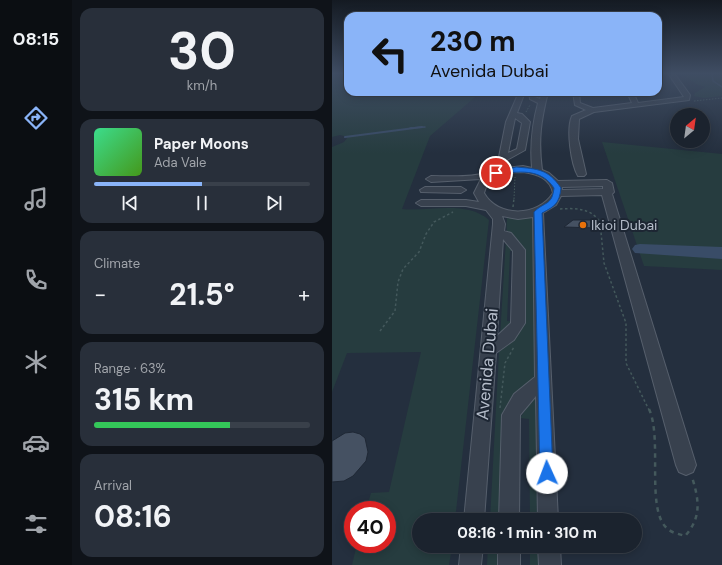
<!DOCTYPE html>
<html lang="en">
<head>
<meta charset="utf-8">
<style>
	:root { --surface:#1b232e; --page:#282f3a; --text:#f1f3f6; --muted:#a0a4aa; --line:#39404a; --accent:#8ab4f8 }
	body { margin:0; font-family:"DM Sans",sans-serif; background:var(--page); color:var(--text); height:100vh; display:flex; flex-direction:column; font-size:15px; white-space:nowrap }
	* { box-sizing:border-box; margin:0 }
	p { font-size:13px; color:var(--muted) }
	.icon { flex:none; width:22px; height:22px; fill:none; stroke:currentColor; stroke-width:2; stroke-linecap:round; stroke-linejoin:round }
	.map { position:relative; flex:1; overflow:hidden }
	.sheet { display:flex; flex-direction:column; gap:8px; padding:8px; background:#0f1319; width:260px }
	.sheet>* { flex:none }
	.guide { position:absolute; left:12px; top:12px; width:318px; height:84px; border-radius:12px; box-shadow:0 2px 10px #0003,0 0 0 1px var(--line); background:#8ab4f8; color:#111; overflow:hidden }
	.needle { width:26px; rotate:29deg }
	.buttons { position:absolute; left:338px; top:108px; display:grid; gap:8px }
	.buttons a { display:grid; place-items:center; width:40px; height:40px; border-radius:50%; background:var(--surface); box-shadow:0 2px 10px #0003,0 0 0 1px var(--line); font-size:20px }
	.speed { position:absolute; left:12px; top:501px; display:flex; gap:8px; font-size:20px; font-weight:700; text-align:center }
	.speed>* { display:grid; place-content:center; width:52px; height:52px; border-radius:50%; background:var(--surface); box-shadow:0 2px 10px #0003,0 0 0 1px var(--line); line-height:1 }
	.speed .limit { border:6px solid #d22; background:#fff; color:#111 }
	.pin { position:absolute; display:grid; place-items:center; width:34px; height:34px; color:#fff; margin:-17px; border:2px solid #fff; border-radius:50%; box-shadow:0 1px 4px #0007 }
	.me { position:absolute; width:44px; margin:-22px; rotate:358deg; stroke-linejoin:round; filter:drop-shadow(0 0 3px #0008) }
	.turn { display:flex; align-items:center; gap:14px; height:84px; padding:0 20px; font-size:18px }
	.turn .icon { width:52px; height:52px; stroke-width:2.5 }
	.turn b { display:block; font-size:28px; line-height:34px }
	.big { font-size:30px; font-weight:700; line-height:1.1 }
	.sheet .card { flex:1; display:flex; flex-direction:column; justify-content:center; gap:6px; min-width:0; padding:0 14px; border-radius:12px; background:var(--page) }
	.sheet .dial { align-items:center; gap:0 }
	.dial b { font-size:52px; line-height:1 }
	.song { display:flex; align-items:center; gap:12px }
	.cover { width:48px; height:48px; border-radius:6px; background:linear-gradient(135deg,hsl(150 70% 55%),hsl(100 70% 35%)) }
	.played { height:4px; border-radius:2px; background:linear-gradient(90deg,var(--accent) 50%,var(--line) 50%) }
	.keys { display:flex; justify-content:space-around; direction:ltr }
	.heat { display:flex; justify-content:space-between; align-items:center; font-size:22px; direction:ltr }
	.charge { height:6px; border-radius:3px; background:linear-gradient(90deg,#34c759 63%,var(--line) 0) }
	.trip { position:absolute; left:80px; top:513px; width:230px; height:40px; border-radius:20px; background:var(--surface); box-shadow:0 2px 10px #0003,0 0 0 1px var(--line); font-weight:700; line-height:40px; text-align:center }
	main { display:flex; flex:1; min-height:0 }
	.tabs { display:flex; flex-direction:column; width:72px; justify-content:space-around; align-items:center; background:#0b0e12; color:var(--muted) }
	.tabs .icon { width:28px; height:28px }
	.tabs .current { color:var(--accent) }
	.tabs b { font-size:18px; color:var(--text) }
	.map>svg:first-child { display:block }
</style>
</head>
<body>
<main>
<nav class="tabs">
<b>08:15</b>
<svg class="icon current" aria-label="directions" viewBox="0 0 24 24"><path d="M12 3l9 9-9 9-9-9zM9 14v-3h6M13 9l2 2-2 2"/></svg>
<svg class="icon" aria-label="music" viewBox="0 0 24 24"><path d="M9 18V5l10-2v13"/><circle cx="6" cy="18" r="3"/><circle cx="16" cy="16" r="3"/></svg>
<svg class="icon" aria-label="phone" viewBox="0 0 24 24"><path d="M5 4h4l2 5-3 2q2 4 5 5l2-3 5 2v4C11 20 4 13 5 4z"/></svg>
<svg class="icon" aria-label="climate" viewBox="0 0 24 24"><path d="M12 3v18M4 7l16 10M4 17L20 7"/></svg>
<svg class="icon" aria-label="car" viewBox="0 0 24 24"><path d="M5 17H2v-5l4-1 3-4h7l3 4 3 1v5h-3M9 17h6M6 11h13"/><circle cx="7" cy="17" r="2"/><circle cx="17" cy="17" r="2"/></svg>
<svg class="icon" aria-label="filters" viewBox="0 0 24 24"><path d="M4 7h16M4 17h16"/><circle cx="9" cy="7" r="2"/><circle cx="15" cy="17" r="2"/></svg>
</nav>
<section class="sheet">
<div class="card dial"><b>30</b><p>km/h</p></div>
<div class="card">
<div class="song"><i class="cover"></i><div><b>Paper Moons</b><p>Ada Vale</p></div></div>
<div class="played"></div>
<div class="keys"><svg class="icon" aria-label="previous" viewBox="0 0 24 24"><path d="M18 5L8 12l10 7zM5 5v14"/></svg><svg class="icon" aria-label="pause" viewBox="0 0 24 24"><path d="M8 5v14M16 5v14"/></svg><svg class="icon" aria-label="next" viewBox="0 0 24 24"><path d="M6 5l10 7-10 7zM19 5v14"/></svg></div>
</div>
<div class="card"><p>Climate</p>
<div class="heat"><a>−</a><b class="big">21.5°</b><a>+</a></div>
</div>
<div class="card"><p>Range · 63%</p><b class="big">315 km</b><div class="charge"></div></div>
<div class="card"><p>Arrival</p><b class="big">08:16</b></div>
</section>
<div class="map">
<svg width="390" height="565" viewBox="0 0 390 565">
	<rect width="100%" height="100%" fill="#242f3e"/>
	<!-- green -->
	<path fill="#263c3f" d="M0,73H16V92H149L98,136L70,209C97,212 134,200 157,220L123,520H87V546H120L117,565H20L25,544H55V510H34L39,493L57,492L89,352L15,353L0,392V147L12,142L16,137L8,135L0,137Z
		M349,73H390V96L372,98L362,96L363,93L373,87L364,84Z
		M270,142L390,154V270L312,266Z
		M202,217L203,376V380L184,400L173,520H158L167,352L187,333L192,323L193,250C191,241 178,240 175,231C174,228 175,222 175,218Z
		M174,239L185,251H178L175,321L184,322L168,337Z
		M204,394L205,520H198L197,419L188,418Z
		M156,546H173L172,565H155Z
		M198,546H206V565H198Z"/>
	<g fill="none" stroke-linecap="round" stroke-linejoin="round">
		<!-- stream-far1 -->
		<path stroke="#394c67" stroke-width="1.5" d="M380,73L381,81L390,87
			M78,128L93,127"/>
		<!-- stream -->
		<path stroke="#394c67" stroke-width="2" d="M13,137L90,127"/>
		<!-- river -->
		<path fill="#394c67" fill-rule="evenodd" d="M308,244L390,247V259L303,253L300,249L303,245Z"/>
	</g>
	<!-- building -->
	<path fill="#455162" stroke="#1f2835" d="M241,220H263L265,228L232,227Z
		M21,432L28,434L33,438L36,452L34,461L21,476L12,481L0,482V441L13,433Z"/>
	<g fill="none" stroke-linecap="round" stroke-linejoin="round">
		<defs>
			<path id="minor" d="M336,73H342L358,95L357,100L262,112L247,119L246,139L254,174L252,176H246C239,164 234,129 240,116L254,110L243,105L241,92H247L248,103L261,108L300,103L295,92H301L306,103L352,97Z
				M187,92H193L185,113L190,114L198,122L193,150L175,160L174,168L191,166L200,168C198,145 200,125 206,103L198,99L197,92H203V97L208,99L210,92H216C209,121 206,139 210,170L217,173L226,181L275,180L280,183L282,192L280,194L364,465L361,472L354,475L347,472L344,465L270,195L229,196L224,205L211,213L226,520H206L204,396L188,415L187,520H167L170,415L182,394L203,377L201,217L186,219L170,216L173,224L172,231L179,233L193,250V323L182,340L164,353L152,520H132L161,224V219L154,210L134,206H89L84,203L89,200H134L147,202L142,193L149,179L99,182L94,179L99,176C116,176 153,179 165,167L174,122ZM183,118L190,123L185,149L176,153ZM191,172C205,174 218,178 221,193C206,217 166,218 152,193C156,175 174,172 191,172ZM271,186V189L230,190V187ZM171,239L181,251L179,323L165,336Z
				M93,187H129L134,190L129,193L89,192L88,190Z
				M129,546H151L149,565H127Z
				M166,546H188V565H166Z
				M206,546H228L229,565H207Z"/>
		</defs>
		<!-- minor casing -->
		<use href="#minor" stroke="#565f6c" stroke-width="2"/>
		<!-- path-far2 -->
		<path stroke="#44595c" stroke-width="1" stroke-dasharray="1.5 1.5" stroke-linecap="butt" d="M362,101L390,98
			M194,112L198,105
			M182,199L183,177"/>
		<!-- path-far1 -->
		<path stroke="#44595c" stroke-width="1.5" stroke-dasharray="2.5 2.5" stroke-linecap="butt" d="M181,207L182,198
			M228,209C243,208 259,208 268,222L272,263L294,323V363L317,410
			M48,331L63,311L66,282L71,269L87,252L94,234L102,222L121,212
			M168,408L173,363L182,347"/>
		<!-- path -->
		<path stroke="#44595c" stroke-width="2.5" stroke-dasharray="4.5 4.5" stroke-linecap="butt" d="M317,409C331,439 313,512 336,529C340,533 347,534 353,536C370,517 367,500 360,477"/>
		<!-- minor -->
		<use href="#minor" fill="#38414e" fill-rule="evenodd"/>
	</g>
	<!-- sky -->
	<linearGradient id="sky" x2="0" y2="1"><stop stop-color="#141a22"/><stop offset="0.48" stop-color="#3f4d63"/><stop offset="1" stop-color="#3f4d63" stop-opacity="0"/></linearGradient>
	<rect width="390" height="153" fill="url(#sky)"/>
	<!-- route -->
	<path fill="#1a73e8" stroke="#114b97" d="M184,167C206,169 216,169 229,188C227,204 223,206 210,213L221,473L219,478L215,480L210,478L208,473L202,212C213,201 220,206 222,188C209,168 186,171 164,175L161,173Z"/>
	<!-- markers -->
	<circle fill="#e8710a" stroke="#1d2633" stroke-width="1.5" cx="251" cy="225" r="4"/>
	<g text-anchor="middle" stroke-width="4" stroke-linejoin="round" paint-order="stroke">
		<!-- poi labels -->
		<g font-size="14" fill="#b4bcc9" stroke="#1d2633" text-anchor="start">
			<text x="259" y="230">Ikioi Dubai</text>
		</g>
		<!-- near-street labels -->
		<g font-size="17" fill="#b4bcc9" stroke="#1d2633">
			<text transform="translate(155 364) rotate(-85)" y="6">Avenida Dubai</text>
		</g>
	</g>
</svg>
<div class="buttons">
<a><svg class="needle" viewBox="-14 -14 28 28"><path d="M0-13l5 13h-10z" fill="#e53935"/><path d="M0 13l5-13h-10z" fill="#a0a4aa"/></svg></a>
</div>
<div class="speed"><div class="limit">40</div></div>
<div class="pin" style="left:164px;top:173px;background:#d93025"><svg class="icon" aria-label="arrive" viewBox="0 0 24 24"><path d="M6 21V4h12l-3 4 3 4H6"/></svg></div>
<svg class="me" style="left:215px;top:473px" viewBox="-20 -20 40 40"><circle r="19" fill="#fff"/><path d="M0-13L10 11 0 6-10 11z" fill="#1a73e8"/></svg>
<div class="trip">08:16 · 1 min · 310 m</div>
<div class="guide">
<div class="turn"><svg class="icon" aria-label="left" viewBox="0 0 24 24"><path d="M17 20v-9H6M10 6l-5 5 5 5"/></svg><div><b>230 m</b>Avenida Dubai</div></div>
</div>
</div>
</main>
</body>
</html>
